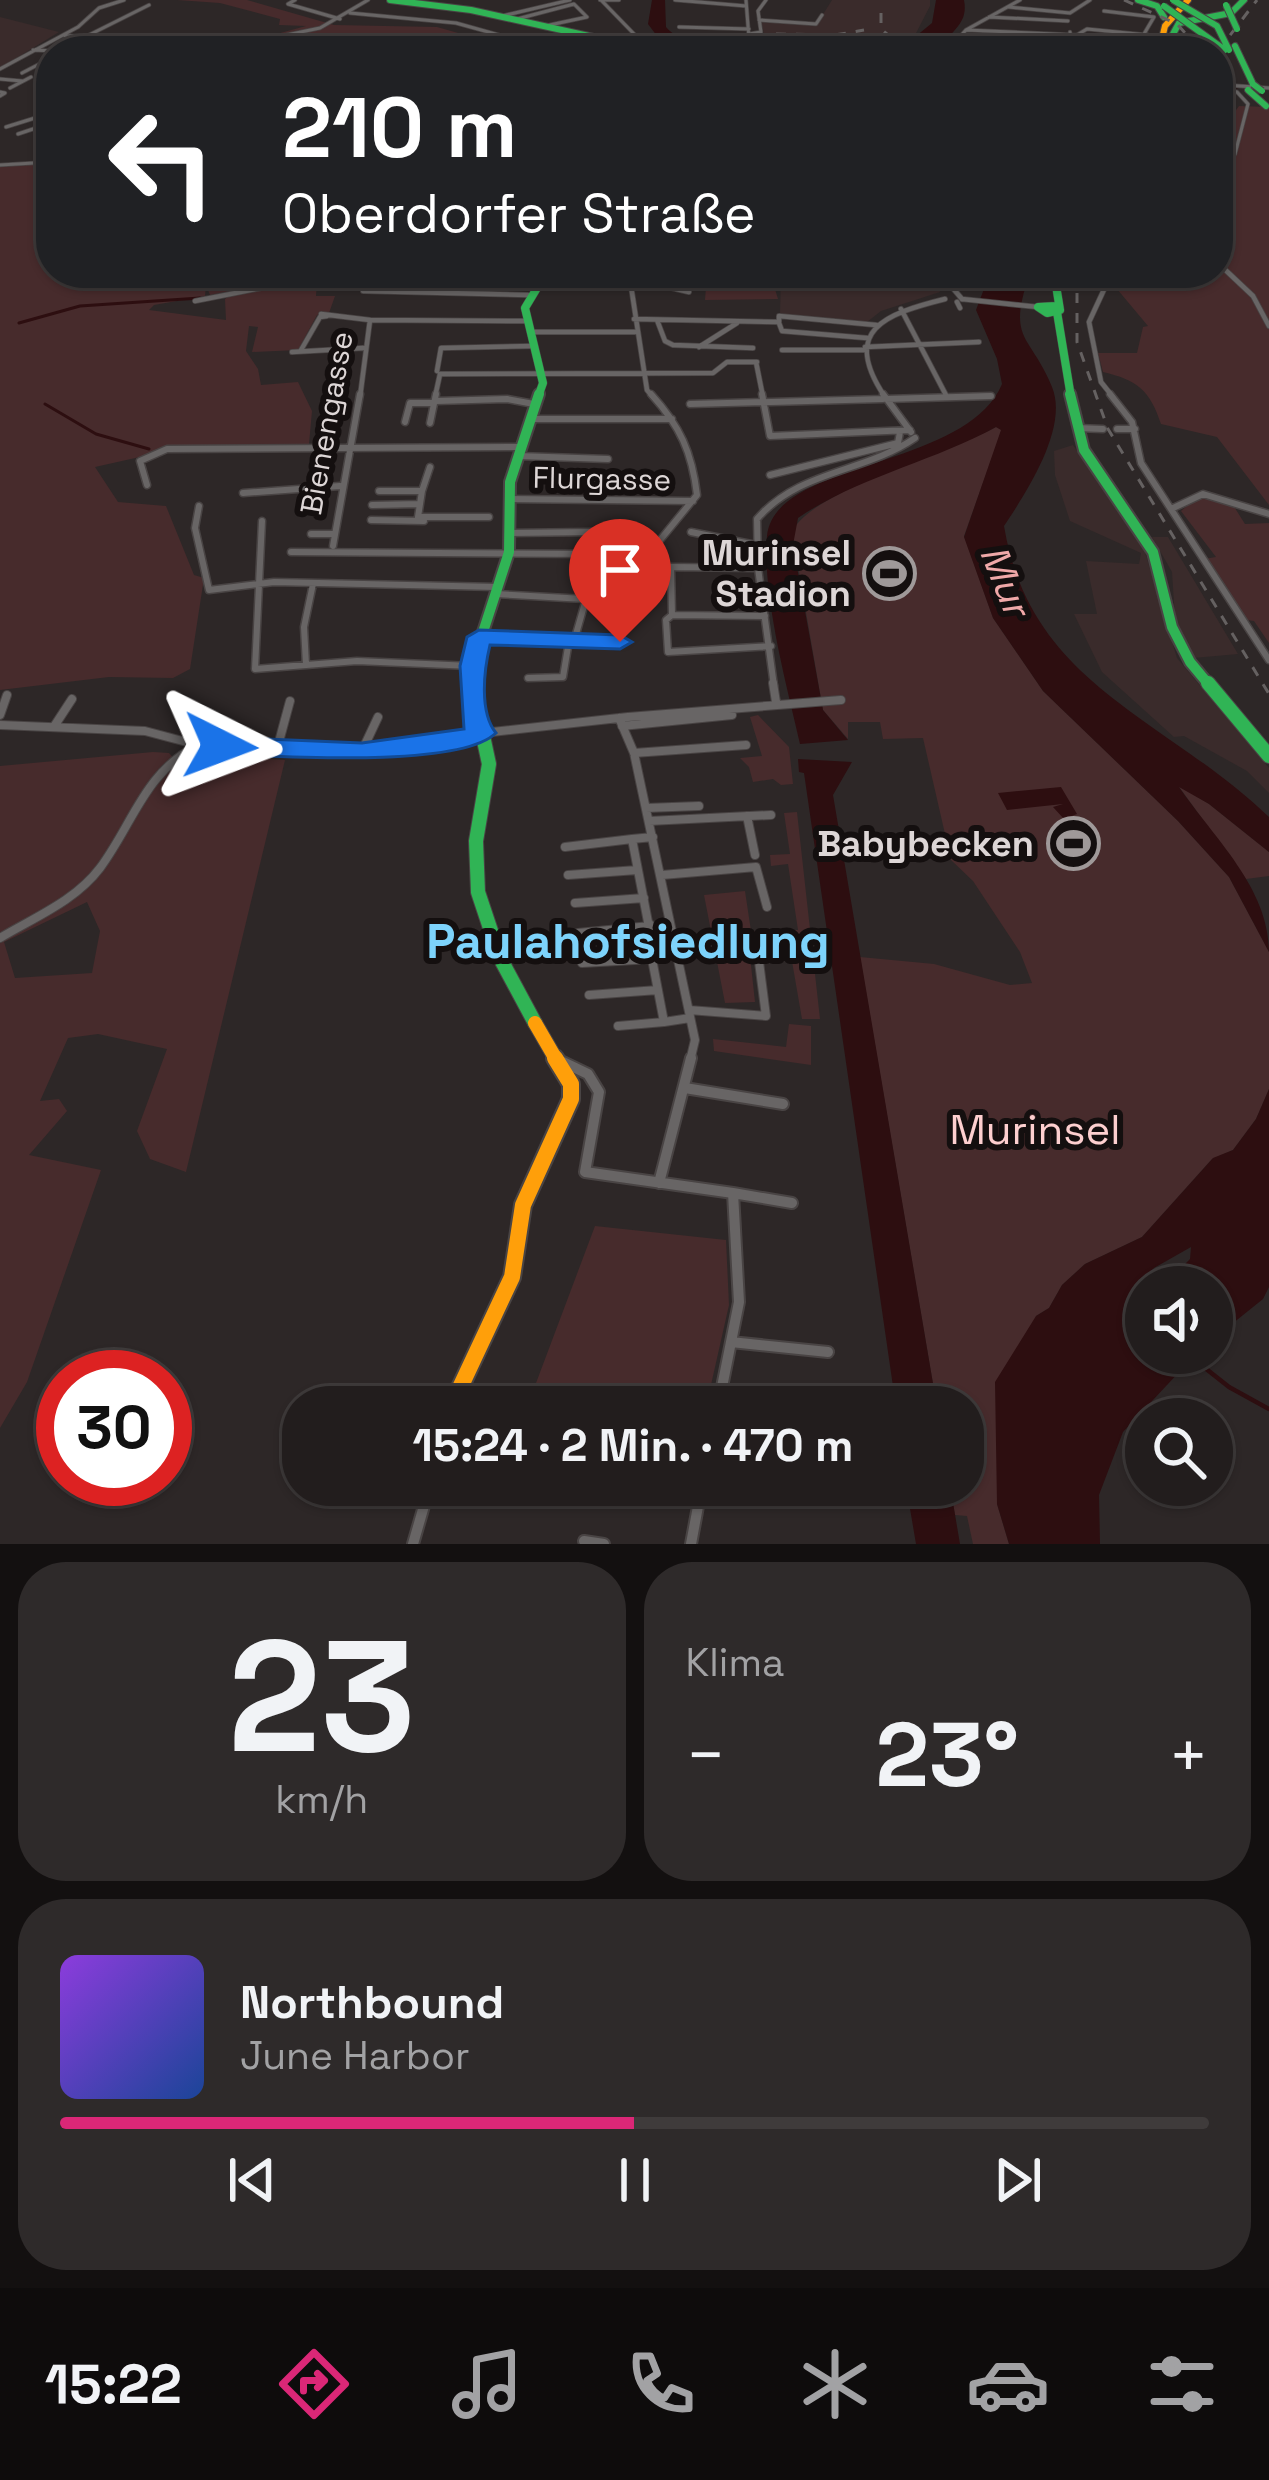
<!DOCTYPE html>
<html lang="de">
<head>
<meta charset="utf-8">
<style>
	:root { --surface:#221d1d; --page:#2e2a2a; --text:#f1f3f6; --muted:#a2a2a4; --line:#3f3b3b; --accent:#db2777 }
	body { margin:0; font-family:"Space Grotesk",sans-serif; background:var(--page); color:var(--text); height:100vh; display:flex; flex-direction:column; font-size:45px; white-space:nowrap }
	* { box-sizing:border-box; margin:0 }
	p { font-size:39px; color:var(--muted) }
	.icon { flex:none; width:66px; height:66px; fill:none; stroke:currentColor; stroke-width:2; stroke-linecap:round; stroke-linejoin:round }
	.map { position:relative; height:1544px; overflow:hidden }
	.details { display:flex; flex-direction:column; gap:18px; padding:18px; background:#131010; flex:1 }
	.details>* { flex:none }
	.hud { position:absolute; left:36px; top:36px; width:1197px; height:252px; border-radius:48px; box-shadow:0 3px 9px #0004,0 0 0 3px var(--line); background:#202124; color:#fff; overflow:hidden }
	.buttons { position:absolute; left:1125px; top:1266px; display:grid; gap:24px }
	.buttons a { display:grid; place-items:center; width:108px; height:108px; border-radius:50%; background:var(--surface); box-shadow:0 3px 9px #0004,0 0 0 3px var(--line); font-size:60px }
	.speed { position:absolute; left:36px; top:1350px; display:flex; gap:24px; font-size:60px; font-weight:700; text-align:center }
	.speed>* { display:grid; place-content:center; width:156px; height:156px; border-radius:50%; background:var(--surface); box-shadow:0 3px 9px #0004,0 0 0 3px var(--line); line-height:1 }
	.speed .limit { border:18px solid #d22; background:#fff; color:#111 }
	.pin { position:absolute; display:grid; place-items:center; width:102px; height:102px; color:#fff; margin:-123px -51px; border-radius:50% 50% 50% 0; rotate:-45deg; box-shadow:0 0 12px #0007 }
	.pin .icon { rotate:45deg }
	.me { position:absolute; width:132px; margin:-66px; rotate:93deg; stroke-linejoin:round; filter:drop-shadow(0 0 9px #0008) }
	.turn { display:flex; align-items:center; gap:42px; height:252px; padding:0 48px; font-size:54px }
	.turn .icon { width:156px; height:156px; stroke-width:2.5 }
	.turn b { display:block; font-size:84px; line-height:102px }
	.big { font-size:90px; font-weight:600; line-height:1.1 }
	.details .widget { flex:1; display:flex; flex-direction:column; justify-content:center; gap:18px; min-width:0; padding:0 42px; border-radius:48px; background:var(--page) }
	.details .dial { align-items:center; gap:0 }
	.dial b { font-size:156px; line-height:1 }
	.song { display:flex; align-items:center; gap:36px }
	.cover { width:144px; height:144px; border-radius:18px; background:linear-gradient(135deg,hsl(270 70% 55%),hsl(220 70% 35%)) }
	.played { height:12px; border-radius:6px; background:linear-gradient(90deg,var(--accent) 50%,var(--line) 50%) }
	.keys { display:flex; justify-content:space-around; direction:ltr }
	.heat { display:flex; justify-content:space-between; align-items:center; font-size:66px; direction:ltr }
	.details .tiles { flex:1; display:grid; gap:18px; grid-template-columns:1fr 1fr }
	.widget:last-child { grid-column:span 2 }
	.trip { position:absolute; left:282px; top:1386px; width:702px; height:120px; border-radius:48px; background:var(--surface); box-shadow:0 3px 9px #0004,0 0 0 3px var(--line); font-weight:600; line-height:120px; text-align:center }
	.menu { display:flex; height:192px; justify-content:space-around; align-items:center; background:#0e0c0c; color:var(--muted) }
	.menu .icon { width:84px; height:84px }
	.menu .active { color:var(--accent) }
	.menu b { font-size:54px; color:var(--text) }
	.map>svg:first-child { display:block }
</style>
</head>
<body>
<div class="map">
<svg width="1269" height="1544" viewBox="0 0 1269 1544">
	<rect width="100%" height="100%" fill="#2d2727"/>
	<!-- built -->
	<path fill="#3a2b2b" d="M832,0H930V6L915,35L901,42L849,46L766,42L761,21L817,24Z
		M0,17L59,32L0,68Z
		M781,274L935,281L940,292L881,311L867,322L780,315Z
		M1073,445L1145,552L1177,658L1269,768V793L1247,771L1184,736L1174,737L1102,672L1074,614H1097L1086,561L1139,564L1141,553L1070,521L1055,475L1054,451Z
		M1152,537H1168L1238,654L1193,658L1175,618L1172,572Z"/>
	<!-- green -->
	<path fill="#472b2c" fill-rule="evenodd" d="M177,0H247L334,25L437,27L521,51H214L306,26L279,25L280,19L220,3Z
		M1239,106L1269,107V505L1217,437L1161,424C1150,390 1137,380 1103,372L1098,353H1137L1143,327L1148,326L1112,283L1137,274L1143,281L1155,282L1153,273H1218V135Z
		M51,163V273H356L317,280L316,296H335L329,313L317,315L298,350L252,352L258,327L249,326L246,351L258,369L261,385L298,382L312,411L309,444L180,448L95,467L118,502L166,506L194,575L204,578L190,669L173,678L109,677L0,690V165ZM207,274L223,280L221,287L208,290L210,295L235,290L225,299L226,320L149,310L154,305L205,296Z
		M707,273H770L778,299L705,300Z
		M996,427L1002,430L964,536L993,618L1043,691L1178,821L1229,877L1269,952V1089L1256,1119L1233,1150L1212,1159L1142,1237L1085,1264L1062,1285L1049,1308L1036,1316L997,1504L1009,1544H973L967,1516L955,1515L950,1485H963V1407H937L860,957L934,964L1010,985L1032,983L1020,952L973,881L951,860L923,738L883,739L880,722H848V739L823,710L792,532C810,491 951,452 996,427Z
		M1198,496L1233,505L1245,524L1269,523V643L1254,621L1247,620L1204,559L1216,557L1181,511Z
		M758,715L789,747L793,784L781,785L773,779L753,782L749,767L740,758L762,756L750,717Z
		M153,752L169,753L176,761L191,754L285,760L186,1172L150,1159L137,1131L167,1049L98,1034L68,1038L40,1101L59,1099L67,1111L29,1155L101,1170L27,1382L0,1428V766ZM87,902L100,931L92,973L15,978L4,942Z
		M1177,784L1209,804L1269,852V876L1246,879Z
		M797,812L820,1019H802L789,944L749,947L755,1002L725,1003L704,895L745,891L751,931L798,930L788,864L771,866L770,855L790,854L784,813Z
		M789,1024L811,1026V1065L714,1051L713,1039L786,1047Z
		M595,1226L726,1240L729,1305L706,1407H527Z"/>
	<!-- water -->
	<path fill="#2d0e10" d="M652,0H665L666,27C689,54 744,37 776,45L910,41L932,23L936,0H964C969,26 949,29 941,51L776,49L772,45L768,49L663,44L648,24Z
		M990,273H1030C1006,342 1030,333 1052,387C1069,428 1026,493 1004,526C1030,685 1165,717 1269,817V852L1209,804L1179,787C1214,838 1269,888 1269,952L1229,877L1178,821L1043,691L993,618L964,537L1001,430L996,427C932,462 858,477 798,518L793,545L823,710L848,740L800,744C787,686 762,595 767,536C774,460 967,469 1002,384L997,359L976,310Z
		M798,759L852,762L833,795L937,1407H896L804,773L799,772Z
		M1061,787L1077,814L1064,819L1053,807L1063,804L1007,810L998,793Z
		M1269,1089V1287L1263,1299L1212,1340V1287H1162L1190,1259L1191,1247L1154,1268L1135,1289L1146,1294V1353H1197L1123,1432L1099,1495L1100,1544H1009L997,1504L995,1382L1036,1316L1049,1308L1062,1285L1085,1264L1142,1237L1213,1158L1233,1150L1256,1119Z
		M906,1485H950L960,1544H916Z"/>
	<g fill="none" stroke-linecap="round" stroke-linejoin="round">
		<!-- stream-far1 -->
		<path stroke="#2d0e10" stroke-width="3" d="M1218,86L1237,87
			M19,323L80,306L200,298
			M45,404L96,434L149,449"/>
		<!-- stream -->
		<path stroke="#2d0e10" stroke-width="4.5" d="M1186,1353L1229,1387L1269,1409"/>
		<defs>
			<path id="street-far4" d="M295,0L288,4L340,19
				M600,0H619
				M601,0L636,36
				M675,0L746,6
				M746,0L750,51
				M1009,7L1070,13
				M1104,11L1154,17L1144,34
				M350,13L456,23L557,51
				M1070,13L1090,0
				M502,16L570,0
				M989,17L1068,21
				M517,19L574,4L587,17L545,26
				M759,20L816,24L822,15
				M679,27L749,29
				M966,30L1077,35L1087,29L1148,35
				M1070,32L1072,51
				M749,34L761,32L758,11L766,0
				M65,36H87L149,5
				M993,49L994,32
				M33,50L55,51
				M61,51L85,40
				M209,51L320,28L368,0
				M615,51L644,44
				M947,51L966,30L1020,0
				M1135,51L1148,35
				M0,69L78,27L99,8L124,0
				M22,73L51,58
				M0,79L22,81
				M1225,85L1269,88
				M10,88L31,77
				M1218,89L1237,92L1248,104L1235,154L1222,174
				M0,92L5,93L0,96
				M6,127L51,113
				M18,134L51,123
				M0,165L51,162"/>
			<path id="street-far3" d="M1218,180L1224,171
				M1218,263L1253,296L1269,326
				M629,273L647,390L653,397
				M940,273L962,299
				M629,278L689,292
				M1108,281L1089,322L1101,382L1113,397
				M1108,281L1129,279L1133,273
				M363,291L528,295
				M962,299L1038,307
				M195,301L296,281L370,275L537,284
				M957,302L960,308
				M901,309L947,397
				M321,314L370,320L525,321
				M634,319L779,322V316L876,325
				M657,320L665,341L673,345L753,348
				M779,323L782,331L867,338
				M530,332H635
				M699,347L737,323
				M865,347L979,342
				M301,350L320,317L327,316
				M782,350H864
				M292,352L363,348
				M756,362L763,397
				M437,371L441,348L534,346
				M360,397L370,320
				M435,397L440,374L713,373L727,362H757
				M885,397C840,330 885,314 945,299
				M956,397L991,396"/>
			<path id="street-far2" d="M762,394L770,436L910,430
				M883,394L911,432
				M1110,394L1132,422L1141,463L1269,660
				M886,399L991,396
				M436,401L507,399L534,404
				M690,404L883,399
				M530,419H672
				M405,422L410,403H434
				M430,423L436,394
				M1077,428L1103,429
				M1117,429H1135
				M518,456L608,459
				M770,475L898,443L900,432
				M147,485L140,461L167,449L519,447
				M379,491H422L418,517H489
				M422,491L430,467
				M243,493L340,486
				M508,499L693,501
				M372,505L420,504
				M199,506L195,528L209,590L274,582L497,587
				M1171,509L1203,494L1269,514
				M371,520L424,521
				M262,521L255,669L357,661L472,666
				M691,532L756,545
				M509,533L591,532
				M311,534H332
				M333,546L360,394
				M291,552L599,554L656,545L697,495C692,452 680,426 651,394
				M496,594L585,599
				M672,615L671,567L758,568
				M765,616L672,615L666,620L668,652L771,646
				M480,637L620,642L636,562L631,552
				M574,641L599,554
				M306,665L304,627L313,584
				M528,678L563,677L569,641
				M774,686L758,568L757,519C799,470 864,473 915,438"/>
			<path id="street-far1" d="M773,683L776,702
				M0,715L7,695
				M619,718L634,753L695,1040L690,1061
				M0,725L145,731L198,745L333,752L393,749L465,735L628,717L841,700
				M55,725L72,699
				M622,726L732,715
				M277,749L290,701
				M362,751L378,717
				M634,753L746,745
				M646,808L699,806
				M747,816L755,855
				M649,821L771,815
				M653,837L632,839L648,922L654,929L658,954L652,959L664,1022L690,1018
				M565,847L632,839
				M568,875L637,870
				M662,875L756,867L767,907
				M575,903L644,898
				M578,933L650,926
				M0,938C35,917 75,901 100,868C134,822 144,773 198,745
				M582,963L652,959
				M589,995L658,990
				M689,1010L766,1016L758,954
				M618,1026L664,1022"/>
			<path id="street" d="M563,1062L588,1074L599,1092L585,1172L733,1193L739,1302L718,1407
				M685,1088L783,1104
				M659,1183L691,1058
				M733,1193L792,1203
				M731,1342L828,1352
				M591,1485L699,1503
				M727,1485L838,1497
				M584,1541L604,1544
				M413,1544L430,1485
				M691,1544L702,1485"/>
			<path id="fast-far3" d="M390,0L471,10L607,40L755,51
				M1138,0L1157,6L1164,17
				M1235,46L1253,84
				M1177,51L1173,34L1179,23L1231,13L1244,0
				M1248,90L1266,106"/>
			<path id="fast-far2" d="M1054,273L1060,310L1047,313L1038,307L1056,306
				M1057,312L1071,397
				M538,397L543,383L525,308L546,273"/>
			<path id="fast-far1" d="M1070,394L1084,450L1153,552L1172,627L1190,662L1210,686
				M473,686L472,666L509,552L510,482L539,394"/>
			<path id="fast" d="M473,683L474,725L483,736L489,764L476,841L478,892L500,958L535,1023
				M1208,683L1269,756"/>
			<path id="slow-far2" d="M1159,51L1165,26L1188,0"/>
			<path id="slow-far1" d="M535,1023L557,1061"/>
			<path id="slow" d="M451,1407L512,1277L523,1205L571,1099V1084L555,1058"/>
		</defs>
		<!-- street-far4 casing -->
		<use href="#street-far4" stroke="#494444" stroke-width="4.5"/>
		<!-- street-far3 casing -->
		<use href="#street-far3" stroke="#494444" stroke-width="6"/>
		<!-- street-far2 casing -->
		<use href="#street-far2" stroke="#494444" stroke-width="9"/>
		<!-- street-far1 casing -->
		<use href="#street-far1" stroke="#494444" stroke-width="10"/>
		<!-- street casing -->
		<use href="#street" stroke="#494444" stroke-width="14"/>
		<!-- fast-far3 casing -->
		<use href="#fast-far3" stroke="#494444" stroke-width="8"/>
		<!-- fast-far2 casing -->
		<use href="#fast-far2" stroke="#494444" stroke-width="9"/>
		<!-- fast-far1 casing -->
		<use href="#fast-far1" stroke="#494444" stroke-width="14"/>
		<!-- fast casing -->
		<use href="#fast" stroke="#494444" stroke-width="16"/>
		<!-- slow-far2 casing -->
		<use href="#slow-far2" stroke="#494444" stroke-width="8"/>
		<!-- slow-far1 casing -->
		<use href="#slow-far1" stroke="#494444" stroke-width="16"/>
		<!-- slow casing -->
		<use href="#slow" stroke="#494444" stroke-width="20"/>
		<!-- street-far4 -->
		<use href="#street-far4" stroke="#686565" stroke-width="3"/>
		<!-- street-far3 -->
		<use href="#street-far3" stroke="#686565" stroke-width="4.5"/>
		<!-- street-far2 -->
		<use href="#street-far2" stroke="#686565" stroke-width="6"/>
		<!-- street-far1 -->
		<use href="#street-far1" stroke="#686565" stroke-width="8"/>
		<!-- street -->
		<use href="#street" stroke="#686565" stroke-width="10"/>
		<!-- fast-far3 -->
		<use href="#fast-far3" stroke="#30b455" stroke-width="6"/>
		<!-- fast-far2 -->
		<use href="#fast-far2" stroke="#30b455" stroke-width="8"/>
		<!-- fast-far1 -->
		<use href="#fast-far1" stroke="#30b455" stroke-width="10"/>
		<!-- fast -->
		<use href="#fast" stroke="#30b455" stroke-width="14"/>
		<!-- slow-far2 -->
		<use href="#slow-far2" stroke="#ff9f0a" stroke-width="6"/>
		<!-- slow-far1 -->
		<use href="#slow-far1" stroke="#ff9f0a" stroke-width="14"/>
		<!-- slow -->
		<use href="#slow" stroke="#ff9f0a" stroke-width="16"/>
		<!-- rail -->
		<path stroke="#656161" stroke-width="3" stroke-dasharray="10 10" stroke-linecap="butt" d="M1124,0L1177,24L1201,51
			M881,13V29L887,34
			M776,34L835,35L864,30
			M1218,51L1257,0
			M1077,273V342L1108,429L1269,694"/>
		<defs>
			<path id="fast-bridge" d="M1173,0L1217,26L1229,50
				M1226,5L1237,29
				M1164,6L1225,50
				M1253,84L1262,91"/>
		</defs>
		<!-- fast-bridge casing -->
		<use href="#fast-bridge" stroke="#494444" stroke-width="8" stroke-linecap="butt"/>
		<!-- fast-bridge -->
		<use href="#fast-bridge" stroke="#30b455" stroke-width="6"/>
	</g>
	<!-- route -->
	<path fill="#1a73e8" stroke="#114b97" stroke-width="3" d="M479,630L620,635L632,642L620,649L490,645C484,670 479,712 496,733C459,769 275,756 220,754L207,746L220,737L362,743L464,729L460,666L467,637Z"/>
	<!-- icons -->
	<defs>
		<symbol id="stadium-ring" viewBox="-11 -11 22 22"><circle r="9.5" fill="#140f0f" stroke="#9f9999" stroke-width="1.5"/><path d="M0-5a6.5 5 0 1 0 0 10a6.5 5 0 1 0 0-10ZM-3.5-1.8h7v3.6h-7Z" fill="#9f9999"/></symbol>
	</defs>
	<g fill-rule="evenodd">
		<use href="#stadium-ring" x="860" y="544" width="59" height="59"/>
		<use href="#stadium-ring" x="1044" y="814" width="59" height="59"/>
	</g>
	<g text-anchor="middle" stroke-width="12" stroke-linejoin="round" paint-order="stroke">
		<!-- far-street labels -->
		<g font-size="30" fill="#ddd6d6" stroke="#140f0f">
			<text transform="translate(327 423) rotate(-80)" y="10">Bienengasse</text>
			<text transform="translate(602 479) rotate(1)" y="10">Flurgasse</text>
		</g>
		<!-- poi labels -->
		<g font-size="36" font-weight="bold" fill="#ddd6d6" stroke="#140f0f" text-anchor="end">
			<text x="851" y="565">Murinsel<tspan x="851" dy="41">Stadion</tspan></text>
			<text x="1034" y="856">Babybecken</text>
		</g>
		<!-- water labels -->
		<g font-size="39" font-style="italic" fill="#f0a8a8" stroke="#140f0f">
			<text transform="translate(1006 580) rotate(68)" y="14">Mur</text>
		</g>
		<!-- near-park labels -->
		<g font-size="42" fill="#fdcfcf" stroke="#140f0f">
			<text x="1035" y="1144">Murinsel</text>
		</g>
		<!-- district labels -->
		<g font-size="48" font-weight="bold" fill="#7dd3fb" stroke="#140f0f">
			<text x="628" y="958">Paulahofsiedlung</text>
		</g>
	</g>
</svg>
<div class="buttons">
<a><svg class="icon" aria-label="sound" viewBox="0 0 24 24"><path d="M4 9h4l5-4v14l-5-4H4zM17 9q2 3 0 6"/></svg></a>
<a><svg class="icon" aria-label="search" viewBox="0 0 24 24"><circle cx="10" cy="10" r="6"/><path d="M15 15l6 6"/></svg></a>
</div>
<div class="speed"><div class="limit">30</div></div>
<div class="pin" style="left:620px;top:642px;background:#d93025"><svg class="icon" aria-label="arrive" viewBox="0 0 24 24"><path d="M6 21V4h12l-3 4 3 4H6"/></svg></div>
<svg class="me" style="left:220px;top:746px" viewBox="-20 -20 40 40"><path d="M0-17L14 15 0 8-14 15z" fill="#1a73e8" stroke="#fff" stroke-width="4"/></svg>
<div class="trip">15:24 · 2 Min. · 470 m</div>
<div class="hud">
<div class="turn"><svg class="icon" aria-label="left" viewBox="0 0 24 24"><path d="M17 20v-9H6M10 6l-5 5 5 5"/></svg><div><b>210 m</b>Oberdorfer Straße</div></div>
</div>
</div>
<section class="details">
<div class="tiles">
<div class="widget dial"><b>23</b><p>km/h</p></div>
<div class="widget"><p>Klima</p>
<div class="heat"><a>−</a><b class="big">23°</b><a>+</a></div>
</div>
<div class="widget">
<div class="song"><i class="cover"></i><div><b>Northbound</b><p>June Harbor</p></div></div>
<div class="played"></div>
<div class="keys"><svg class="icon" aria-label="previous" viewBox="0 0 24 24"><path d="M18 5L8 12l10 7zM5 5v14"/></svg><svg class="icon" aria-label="pause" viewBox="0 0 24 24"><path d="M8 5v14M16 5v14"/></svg><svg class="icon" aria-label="next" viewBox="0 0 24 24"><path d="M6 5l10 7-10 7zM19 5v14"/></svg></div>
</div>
</div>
</section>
<nav class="menu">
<b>15:22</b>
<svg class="icon active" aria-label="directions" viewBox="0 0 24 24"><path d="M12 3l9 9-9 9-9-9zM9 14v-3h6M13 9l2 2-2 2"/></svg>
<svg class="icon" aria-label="music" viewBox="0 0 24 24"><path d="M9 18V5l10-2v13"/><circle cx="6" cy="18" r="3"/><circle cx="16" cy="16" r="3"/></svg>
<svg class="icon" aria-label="phone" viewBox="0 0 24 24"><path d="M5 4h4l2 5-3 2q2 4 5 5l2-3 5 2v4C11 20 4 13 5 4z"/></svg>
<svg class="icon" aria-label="climate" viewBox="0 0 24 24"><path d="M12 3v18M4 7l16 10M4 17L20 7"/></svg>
<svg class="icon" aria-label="car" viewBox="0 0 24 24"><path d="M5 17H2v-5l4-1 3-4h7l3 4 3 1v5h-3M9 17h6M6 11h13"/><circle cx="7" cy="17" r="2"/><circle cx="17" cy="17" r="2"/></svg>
<svg class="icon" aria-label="filters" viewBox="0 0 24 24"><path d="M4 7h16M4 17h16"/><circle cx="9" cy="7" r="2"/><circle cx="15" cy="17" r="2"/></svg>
</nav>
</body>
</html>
